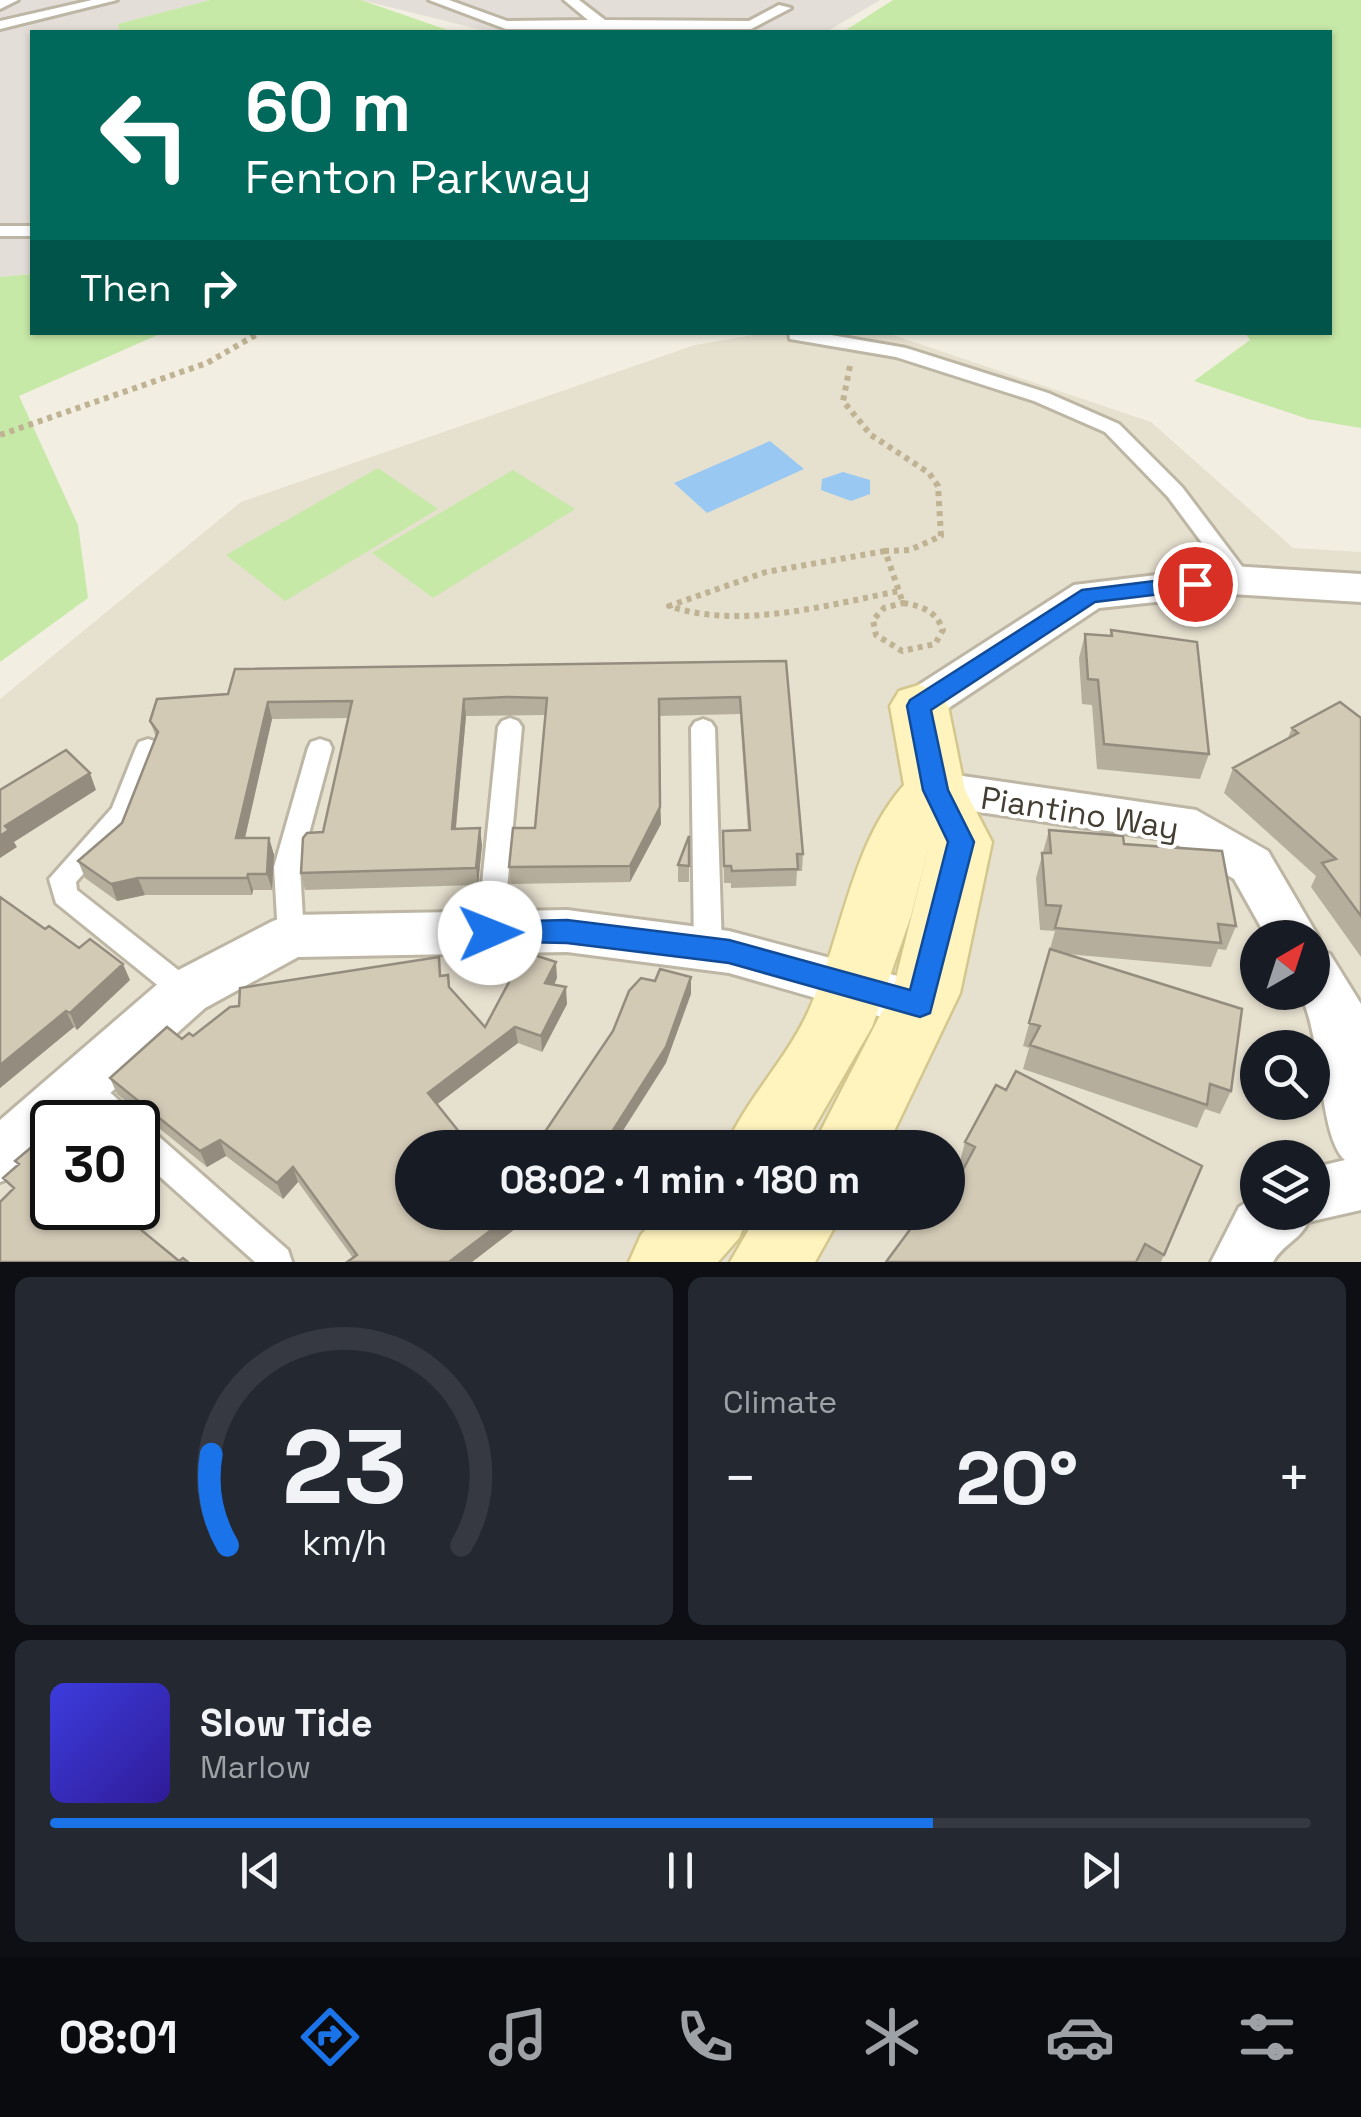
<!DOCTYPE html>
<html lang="en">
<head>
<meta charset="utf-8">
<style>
	:root { --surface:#171b24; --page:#242831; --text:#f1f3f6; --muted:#9ea1a6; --line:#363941; --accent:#1a73e8 }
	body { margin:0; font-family:"Space Grotesk",sans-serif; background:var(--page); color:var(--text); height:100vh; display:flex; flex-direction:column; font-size:38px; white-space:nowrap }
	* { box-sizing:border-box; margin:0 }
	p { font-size:32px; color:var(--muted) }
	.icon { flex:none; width:55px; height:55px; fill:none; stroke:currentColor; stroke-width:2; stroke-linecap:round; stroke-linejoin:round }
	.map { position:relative; height:1262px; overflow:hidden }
	.side { display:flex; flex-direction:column; gap:15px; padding:15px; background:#0d0f14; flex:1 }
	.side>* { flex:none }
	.banner { position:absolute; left:30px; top:30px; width:1302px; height:305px; border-radius:0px; box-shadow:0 2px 8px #0004; background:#00695c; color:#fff; overflow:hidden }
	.needle { width:65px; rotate:39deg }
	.tools { position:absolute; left:1240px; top:920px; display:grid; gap:20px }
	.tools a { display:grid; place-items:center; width:90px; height:90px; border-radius:50%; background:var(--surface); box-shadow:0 2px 8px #0004; font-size:50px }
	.speed { position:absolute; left:30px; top:1100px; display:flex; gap:20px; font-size:50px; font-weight:700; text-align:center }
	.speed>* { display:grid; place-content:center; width:130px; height:130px; border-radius:50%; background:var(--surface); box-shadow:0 2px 8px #0004; line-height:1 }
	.speed .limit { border:5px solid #111; border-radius:15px; background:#fff; color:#111 }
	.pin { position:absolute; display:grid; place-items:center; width:85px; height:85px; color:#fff; margin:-42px; border:5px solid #fff; border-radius:50%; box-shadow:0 2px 10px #0007 }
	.me { position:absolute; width:110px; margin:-55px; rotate:89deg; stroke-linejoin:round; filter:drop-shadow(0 0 8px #0008) }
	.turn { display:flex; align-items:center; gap:35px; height:210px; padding:0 50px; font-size:45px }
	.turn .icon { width:130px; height:130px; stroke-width:2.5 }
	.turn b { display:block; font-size:70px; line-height:85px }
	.then { display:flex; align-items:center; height:95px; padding:0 50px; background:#0003; gap:20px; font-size:38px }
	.big { font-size:75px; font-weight:700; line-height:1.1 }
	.side .widget { flex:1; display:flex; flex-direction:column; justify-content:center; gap:15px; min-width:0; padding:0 35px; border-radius:15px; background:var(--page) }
	.side .dial { align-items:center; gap:0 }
	.dial svg { height:260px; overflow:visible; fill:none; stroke:var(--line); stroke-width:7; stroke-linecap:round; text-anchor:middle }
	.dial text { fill:var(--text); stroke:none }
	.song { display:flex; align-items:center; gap:30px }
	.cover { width:120px; height:120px; border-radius:15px; background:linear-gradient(135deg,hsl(240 70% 55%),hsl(250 70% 35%)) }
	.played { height:10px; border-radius:5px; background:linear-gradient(90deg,var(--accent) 70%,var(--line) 70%) }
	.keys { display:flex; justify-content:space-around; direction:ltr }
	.heat { display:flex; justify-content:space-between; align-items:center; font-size:55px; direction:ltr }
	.side .tiles { flex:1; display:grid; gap:15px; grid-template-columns:1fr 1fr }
	.widget:last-child { grid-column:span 2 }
	.trip { position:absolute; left:395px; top:1130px; width:570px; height:100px; border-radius:50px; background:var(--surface); box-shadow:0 2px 8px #0004; font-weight:700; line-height:100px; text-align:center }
	.menu { display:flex; height:160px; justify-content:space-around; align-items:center; background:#090b0e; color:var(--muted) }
	.menu .icon { width:70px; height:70px }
	.menu .selected { color:var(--accent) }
	.menu b { font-size:45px; color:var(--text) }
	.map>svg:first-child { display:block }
</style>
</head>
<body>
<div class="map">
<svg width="1361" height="1262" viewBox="0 0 1361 1262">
	<rect width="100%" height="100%" fill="#f2eee1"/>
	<!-- residential -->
	<path fill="#e6e0cf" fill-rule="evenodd" d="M884,332L1151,422L1293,548L1361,552V1262H0V699L241,502L695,345L765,333ZM1258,938H1312V992H1258ZM1258,1048H1312V1102H1258ZM52,1122H138V1208H52ZM412,1148H948V1212H412ZM1258,1158H1312V1212H1258Z"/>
	<!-- industrial -->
	<path fill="#e3ded7" d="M0,0H210L119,24L120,32H32V274L0,277Z
		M361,0H880L826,32H490Z"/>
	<!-- green -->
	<path fill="#c7e9a7" d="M210,0H361L453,32H120L118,24Z
		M893,0H1361V428L1308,419L1194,381L1250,340L1245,333L1330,332V32H843Z
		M32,274V332L162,333L19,396L78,525L88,598L0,662V277Z
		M378,468L438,509L285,601L226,555Z
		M513,470L575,509L433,598L372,553Z"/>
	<!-- water -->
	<path fill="#99c8f3" d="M770,441L804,469L707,513L674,483Z
		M843,472L870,480V494L851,501L821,490L822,479Z"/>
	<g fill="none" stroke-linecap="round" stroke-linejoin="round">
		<defs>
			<path id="lane" d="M0,0H18L0,9Z
				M92,0H117L0,29V21Z
				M429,0H449L507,21L588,20L564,0H579L605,20L749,21L779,5L791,8L751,29H506Z
				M0,226H32V236H0Z
				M789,332H814L906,348L1048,393L1119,424L1182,487L1253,581L1250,586H1234L1168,497L1105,432L1034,401L896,357L796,340L790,339Z
				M510,718L518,721L522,727L503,933L500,941L490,944L480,941L477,933L498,727L502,721Z
				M703,719L711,722L715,728L722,949L718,957L708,960L698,957L694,949L691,728L695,722Z
				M148,739L157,742L160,748L132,820L76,882L77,890L196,984L200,992L196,1000L186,1004L176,1000L56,903L49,879L112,808L136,748L139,742Z
				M320,739L329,742L332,748L300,867L304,936L301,944L291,947L281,944L278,936L274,867L308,748L311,742Z
				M79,1073C98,1080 127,1104 135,1122H99L69,1095L64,1086L69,1077Z
				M138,1124L149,1128L288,1250L292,1262H255L138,1157Z"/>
			<path id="street" d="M1231,566L1361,574V602L1231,594L1099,608L935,717L919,722L903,717L897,706L903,695L1074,585Z
				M935,772L1196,810L1268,851L1319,938L1314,948L1330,954L1361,1004V1210L1308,1222C1301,1239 1282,1245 1273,1262H1211L1239,1207L1258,1195V1212H1312V1168L1345,1160C1318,1136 1323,1034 1299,992H1312V938H1267L1234,879L1169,840L918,803L912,790L918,777Z
				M567,910L729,931L920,982L939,989L946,1005L939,1021L920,1028L729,973L567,952L298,957L205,1008L78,1122H52V1145L20,1175L0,1182V1120L167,976L273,921L291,915Z"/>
			<path id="secondary" d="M919,685L939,691L948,706L965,790L992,842L960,993L886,1148H812L893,990L930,842L911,916L872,1027L802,1148H725C747,1098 787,1059 809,1010C843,936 850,846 904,785L890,706L899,691Z
				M661,1212H750L739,1238L718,1262H629L641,1235Z
				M759,1212H843L815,1262H730Z"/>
		</defs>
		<!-- lane casing -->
		<use href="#lane" stroke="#bdb6a4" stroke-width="6"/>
		<!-- street casing -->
		<use href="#street" stroke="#bdb6a4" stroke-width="6"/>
		<!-- secondary casing -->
		<use href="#secondary" stroke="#d4c78e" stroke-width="5"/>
		<!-- path -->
		<path stroke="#c0b394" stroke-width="6" stroke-dasharray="5 5" stroke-linecap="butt" d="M850,366L843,401L871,435L929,473L938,486L941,536L910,550L885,551L903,603
			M0,435L207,363L261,332
			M885,551L766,572L669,606C739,630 828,605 899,591
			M903,603C922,606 936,611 943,630L935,644L902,651L876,635L873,620L884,608Z"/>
		<!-- lane -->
		<use href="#lane" fill="#fff" fill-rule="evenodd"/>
		<!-- street -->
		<use href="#street" fill="#fff" fill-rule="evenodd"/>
		<!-- secondary -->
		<use href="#secondary" fill="#fff4be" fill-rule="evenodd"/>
	</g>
	<!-- wall -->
	<path fill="#b5ae9d" d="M1111,630L1209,754L1200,779L1097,769L1092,705L1082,704L1079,658L1085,634L1110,636Z
		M786,661L803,854L802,871H797L796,886L731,888V883H724L723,831H748L740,714L659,716L661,824L630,882L511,884L509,867L535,828L545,715L466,716L456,829L482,845L478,885L305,890L301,873L323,832L348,718L272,719L245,838H269L274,855L272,890H253L252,895H145L117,901L85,878L78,861L122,823L156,737L150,721L157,699Z
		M1361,718V957L1311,887L1316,876L1224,793L1233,768L1288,738L1292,728Z
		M1049,830L1124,844L1236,926L1226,950L1218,949L1211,967L1067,954L1231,1091L1220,1114L1205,1109L1197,1128L1023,1069L1029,1048L1023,1046L1055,931L1040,930L1036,878Z
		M689,836V882H678V865Z
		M0,897L45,929L130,980L77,1030L74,1027L0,1088Z
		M448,975L450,988L485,1027L557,978L554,985L567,1004L542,1052L518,1043L437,1104L412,1212L482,1224L490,1212H537L472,1262H347L353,1258L298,1182L283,1199L226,1156L207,1167L117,1094L110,1078L182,1039Z
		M1006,1090L1202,1166L1161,1262H886L937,1217L964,1167L959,1165L965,1142Z"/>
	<!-- shaded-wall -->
	<path fill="#948d7f" d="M464,699L466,716L454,846L452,829Z
		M268,702L272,719L241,855L236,838Z
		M90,773L96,790L14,842L17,847L0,858V836L5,826Z
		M660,807L661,824L630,882V866Z
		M480,828L482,845L478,885L476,868Z
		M269,838L274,855L272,890L267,874Z
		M248,874L253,890L252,895L247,878Z
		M138,878L145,895L117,901L111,884Z
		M556,962L557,978L547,999L545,983Z
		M123,964L130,980L77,1030L70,1013Z
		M691,977V994L666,1063L612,1148H600Z
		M566,987L567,1004L542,1052L541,1036Z
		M66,1011L74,1027L0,1088V1065Z
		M515,1027L518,1043L431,1109L428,1093Z
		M220,1140L226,1156L207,1167L200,1151Z
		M293,1167L298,1182L283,1199L277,1183Z
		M515,1212H537L472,1262H449Z"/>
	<!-- building -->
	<path fill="#d3cab6" stroke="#948d7f" stroke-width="2.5" d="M1111,630L1197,642L1209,754L1104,744L1098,680L1088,679L1085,634L1112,636Z
		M786,661L803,854H797L798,869L732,871L731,866H724L723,831L750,830L740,697L659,699L660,807L630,866L509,867L513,828H535L547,698L507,697L464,699L452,829L480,828L476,868L301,873L303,838L307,833L323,832L352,701L268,702L236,838H269L267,874H248L247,878H138L111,884L78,861L122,823L158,732L150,721L157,699L228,694L235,669Z
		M1340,702L1361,718V916L1322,863L1336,859L1233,768L1298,733L1292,728Z
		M66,750L90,773L5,826L9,830L0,836V790Z
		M1049,830L1123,836L1124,844L1222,851L1236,926L1218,924L1221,943L1055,928L1061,906L1046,905L1042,853H1051Z
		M689,836V866L678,865Z
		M0,897L45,929L49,926L79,948L90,939L123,964L70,1013L66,1011L0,1065Z
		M1050,949L1242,1009L1231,1091L1210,1084L1207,1105L1030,1045L1040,1026L1029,1023Z
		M525,952L556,962L545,983L566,987L541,1036L515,1027L428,1093L472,1148H412V1212H462L482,1224L490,1212H515L449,1262H347L357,1255L293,1167L277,1183L220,1140L200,1151L110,1078L167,1027L182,1039L189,1033L193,1036L230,1007L239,1006L240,988L439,957L440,976L448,975L449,987L485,1027Z
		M660,969L691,977L666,1047L603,1146L600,1148H534L613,1031L629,991L641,978L655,981Z
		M1016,1071L1202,1166L1164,1255L1145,1244L1136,1262H886L923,1212H931L937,1217L940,1212H948V1198L975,1147L965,1142L996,1085L1006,1090Z
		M52,1130V1208H121L132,1217L129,1220L179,1261L183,1258L188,1262H0V1202L14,1188L3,1178L19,1164L15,1161Z"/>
	<!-- route -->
	<path fill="#1a73e8" stroke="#114b97" stroke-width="2.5" d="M1195,576L1203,578V589L1095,602L931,710L948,790L974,842L930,1013L920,1017L729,963L567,943L480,941L476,933L480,925L490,922L567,920L729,940L910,990L948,842L923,790L907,706L910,700L1082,590Z"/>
	<g text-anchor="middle" stroke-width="8" stroke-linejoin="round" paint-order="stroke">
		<!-- street labels -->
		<g font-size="32" fill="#433d32" stroke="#fff">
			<text transform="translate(1080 813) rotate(9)" y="11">Piantino Way</text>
		</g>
	</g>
</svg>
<div class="tools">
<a><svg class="needle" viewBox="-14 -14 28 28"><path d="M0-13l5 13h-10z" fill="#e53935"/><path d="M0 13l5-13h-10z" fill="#9ea1a6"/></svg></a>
<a><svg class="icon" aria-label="search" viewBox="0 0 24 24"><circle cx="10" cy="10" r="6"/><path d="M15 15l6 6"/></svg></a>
<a><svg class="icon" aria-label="layers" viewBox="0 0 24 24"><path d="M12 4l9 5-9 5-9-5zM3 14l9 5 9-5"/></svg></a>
</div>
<div class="speed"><div class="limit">30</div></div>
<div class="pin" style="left:1195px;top:584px;background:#d93025"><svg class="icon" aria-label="arrive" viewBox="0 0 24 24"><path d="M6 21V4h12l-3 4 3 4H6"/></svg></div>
<svg class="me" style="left:490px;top:933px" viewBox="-20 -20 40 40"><circle r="19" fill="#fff"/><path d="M0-13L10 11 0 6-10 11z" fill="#1a73e8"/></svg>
<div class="trip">08:02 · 1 min · 180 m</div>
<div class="banner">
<div class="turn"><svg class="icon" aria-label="left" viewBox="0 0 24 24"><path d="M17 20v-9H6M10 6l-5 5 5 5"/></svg><div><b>60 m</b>Fenton Parkway</div></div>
<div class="then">Then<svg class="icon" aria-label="right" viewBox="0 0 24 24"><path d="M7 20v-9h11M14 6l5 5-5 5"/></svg></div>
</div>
</div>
<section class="side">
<div class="tiles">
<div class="widget dial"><svg viewBox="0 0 100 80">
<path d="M14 69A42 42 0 1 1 86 69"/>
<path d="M14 69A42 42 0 0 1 9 41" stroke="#1a73e8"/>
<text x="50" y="56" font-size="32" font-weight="700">23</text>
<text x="50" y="72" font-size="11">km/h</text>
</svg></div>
<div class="widget"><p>Climate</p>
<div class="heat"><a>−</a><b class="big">20°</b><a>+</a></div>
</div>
<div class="widget">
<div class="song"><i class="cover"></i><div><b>Slow Tide</b><p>Marlow</p></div></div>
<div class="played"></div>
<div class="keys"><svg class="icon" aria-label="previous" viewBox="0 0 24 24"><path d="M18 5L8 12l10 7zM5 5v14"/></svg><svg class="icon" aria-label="pause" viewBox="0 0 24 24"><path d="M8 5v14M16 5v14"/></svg><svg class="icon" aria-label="next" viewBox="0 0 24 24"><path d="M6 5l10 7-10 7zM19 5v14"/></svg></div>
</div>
</div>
</section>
<nav class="menu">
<b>08:01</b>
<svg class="icon selected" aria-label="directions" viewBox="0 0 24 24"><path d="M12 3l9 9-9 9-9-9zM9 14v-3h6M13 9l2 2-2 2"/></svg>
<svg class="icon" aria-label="music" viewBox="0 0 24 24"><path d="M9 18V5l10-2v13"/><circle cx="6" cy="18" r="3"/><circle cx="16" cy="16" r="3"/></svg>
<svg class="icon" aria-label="phone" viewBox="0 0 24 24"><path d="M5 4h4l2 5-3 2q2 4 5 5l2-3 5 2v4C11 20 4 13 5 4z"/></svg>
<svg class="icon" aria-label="climate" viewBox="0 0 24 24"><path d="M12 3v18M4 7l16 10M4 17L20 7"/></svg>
<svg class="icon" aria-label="car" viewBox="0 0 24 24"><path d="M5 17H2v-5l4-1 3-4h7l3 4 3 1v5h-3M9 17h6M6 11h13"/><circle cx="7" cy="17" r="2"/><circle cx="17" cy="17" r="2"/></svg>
<svg class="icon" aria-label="filters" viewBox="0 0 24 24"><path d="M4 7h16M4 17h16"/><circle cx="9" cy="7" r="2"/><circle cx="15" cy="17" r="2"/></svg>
</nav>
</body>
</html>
